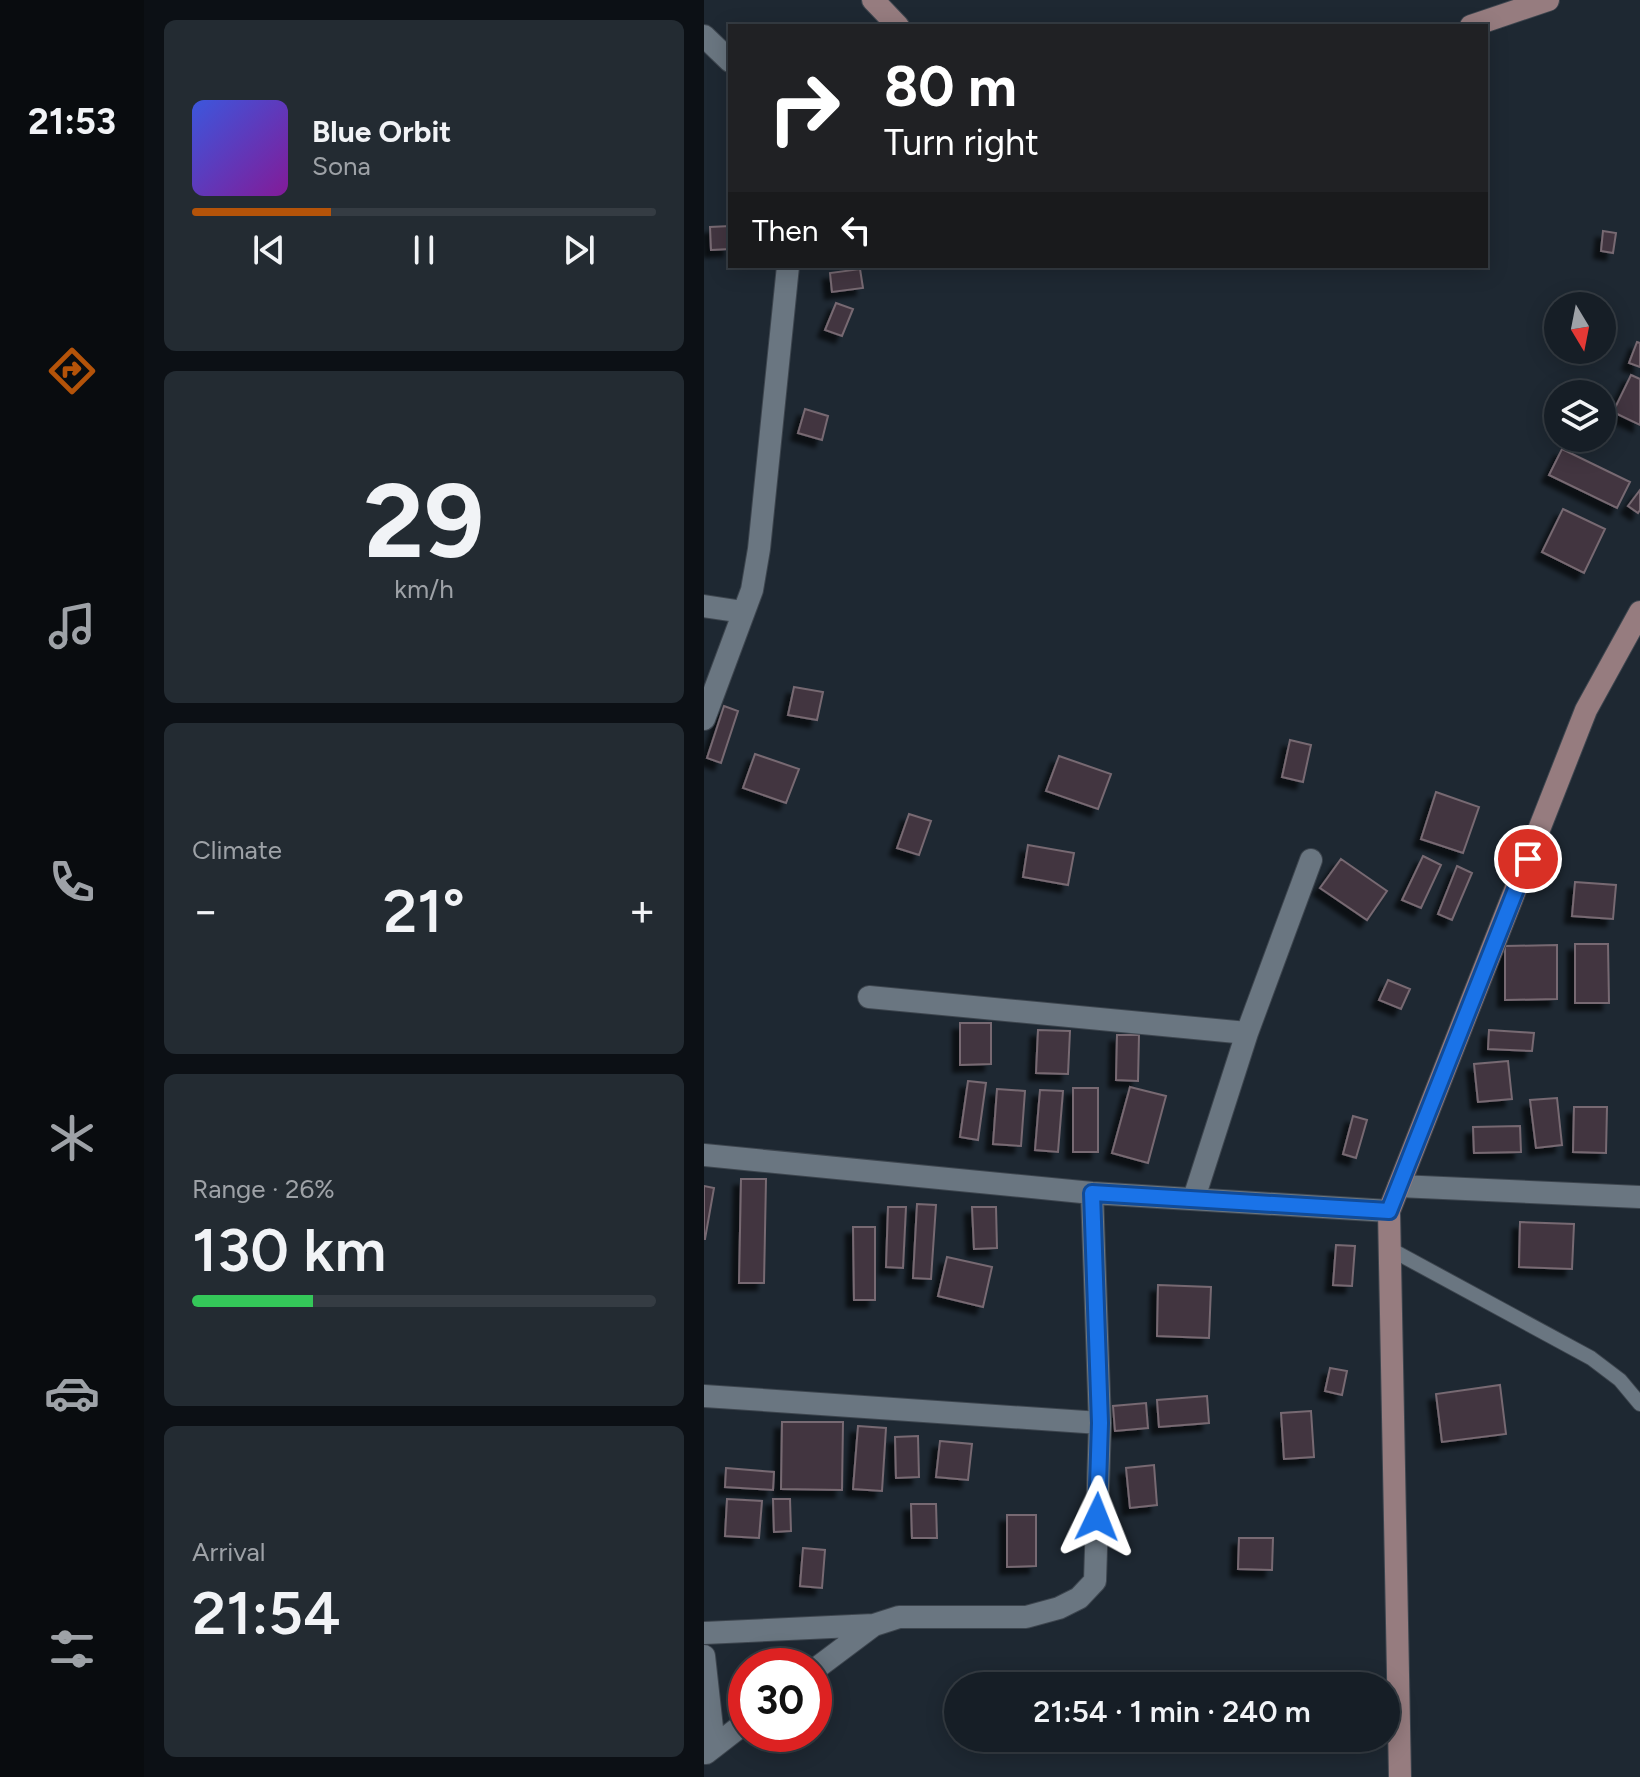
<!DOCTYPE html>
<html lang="en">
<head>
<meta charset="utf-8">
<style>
	:root { --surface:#161e26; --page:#232b32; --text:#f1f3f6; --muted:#9ea2a7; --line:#353c43; --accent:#b45309 }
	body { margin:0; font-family:Figtree,sans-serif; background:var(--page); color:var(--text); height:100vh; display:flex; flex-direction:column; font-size:30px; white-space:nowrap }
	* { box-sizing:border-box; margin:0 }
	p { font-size:26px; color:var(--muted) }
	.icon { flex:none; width:44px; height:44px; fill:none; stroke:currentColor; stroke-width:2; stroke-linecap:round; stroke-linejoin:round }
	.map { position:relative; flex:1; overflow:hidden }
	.side { display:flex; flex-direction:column; gap:20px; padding:20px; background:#0c1015; width:560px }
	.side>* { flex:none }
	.banner { position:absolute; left:24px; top:24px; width:760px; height:244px; border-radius:0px; box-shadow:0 4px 20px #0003,0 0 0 2px var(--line); background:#202124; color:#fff; overflow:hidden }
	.needle { width:52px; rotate:170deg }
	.tools { position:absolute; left:840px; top:292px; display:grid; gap:16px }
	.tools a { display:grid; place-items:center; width:72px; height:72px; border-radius:50%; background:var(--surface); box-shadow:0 4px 20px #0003,0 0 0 2px var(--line); font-size:40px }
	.speed { position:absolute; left:24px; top:1648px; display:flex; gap:16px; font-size:40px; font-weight:700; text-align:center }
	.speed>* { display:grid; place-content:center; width:104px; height:104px; border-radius:50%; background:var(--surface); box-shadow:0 4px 20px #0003,0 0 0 2px var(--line); line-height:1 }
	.speed .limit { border:12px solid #d22; background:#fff; color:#111 }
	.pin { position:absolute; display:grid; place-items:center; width:68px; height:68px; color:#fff; margin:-34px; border:4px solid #fff; border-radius:50%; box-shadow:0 2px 8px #0007 }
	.me { position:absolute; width:88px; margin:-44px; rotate:2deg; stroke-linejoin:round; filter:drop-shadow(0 0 6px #0008) }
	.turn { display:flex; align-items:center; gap:28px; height:168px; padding:0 24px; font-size:36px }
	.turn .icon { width:104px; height:104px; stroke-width:2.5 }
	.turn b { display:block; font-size:56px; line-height:68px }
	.then { display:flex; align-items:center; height:76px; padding:0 24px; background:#0003; gap:16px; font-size:30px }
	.big { font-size:60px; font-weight:600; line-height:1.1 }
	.side .widget { flex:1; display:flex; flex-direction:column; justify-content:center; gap:12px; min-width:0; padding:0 28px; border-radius:12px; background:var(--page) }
	.side .dial { align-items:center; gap:0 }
	.dial b { font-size:104px; line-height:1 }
	.song { display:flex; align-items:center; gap:24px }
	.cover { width:96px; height:96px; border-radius:12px; background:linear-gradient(135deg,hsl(230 70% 55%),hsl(290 70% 35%)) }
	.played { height:8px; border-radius:4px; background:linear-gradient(90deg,var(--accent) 30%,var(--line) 30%) }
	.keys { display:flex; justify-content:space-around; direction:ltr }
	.heat { display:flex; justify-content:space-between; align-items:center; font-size:44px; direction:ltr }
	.charge { height:12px; border-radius:6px; background:linear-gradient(90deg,#34c759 26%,var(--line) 0) }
	.trip { position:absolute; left:240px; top:1672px; width:456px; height:80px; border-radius:40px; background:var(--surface); box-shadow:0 4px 20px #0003,0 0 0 2px var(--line); font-weight:600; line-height:80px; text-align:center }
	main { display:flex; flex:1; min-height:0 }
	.dock { display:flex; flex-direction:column; width:144px; justify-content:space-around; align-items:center; background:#090c0f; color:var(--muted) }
	.dock .icon { width:56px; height:56px }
	.dock .on { color:var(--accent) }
	.dock b { font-size:36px; color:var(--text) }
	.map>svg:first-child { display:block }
</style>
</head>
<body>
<main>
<nav class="dock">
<b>21:53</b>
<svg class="icon on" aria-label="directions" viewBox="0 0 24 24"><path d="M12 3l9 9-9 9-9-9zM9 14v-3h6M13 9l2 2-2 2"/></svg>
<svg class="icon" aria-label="music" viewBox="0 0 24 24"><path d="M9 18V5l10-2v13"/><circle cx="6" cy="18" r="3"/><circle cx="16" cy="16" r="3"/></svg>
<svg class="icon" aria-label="phone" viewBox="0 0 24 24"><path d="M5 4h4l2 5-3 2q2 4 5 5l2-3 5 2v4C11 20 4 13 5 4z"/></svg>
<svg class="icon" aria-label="climate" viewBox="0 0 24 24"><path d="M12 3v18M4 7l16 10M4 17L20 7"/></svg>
<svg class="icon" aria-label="car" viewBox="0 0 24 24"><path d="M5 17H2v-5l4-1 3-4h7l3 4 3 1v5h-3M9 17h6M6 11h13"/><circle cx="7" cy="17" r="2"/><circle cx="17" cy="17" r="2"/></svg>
<svg class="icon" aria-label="filters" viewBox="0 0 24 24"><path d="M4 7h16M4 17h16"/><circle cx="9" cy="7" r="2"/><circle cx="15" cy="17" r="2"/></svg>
</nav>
<section class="side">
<div class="widget">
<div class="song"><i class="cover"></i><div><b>Blue Orbit</b><p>Sona</p></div></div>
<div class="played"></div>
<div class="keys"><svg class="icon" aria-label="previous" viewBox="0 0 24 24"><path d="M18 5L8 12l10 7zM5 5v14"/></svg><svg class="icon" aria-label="pause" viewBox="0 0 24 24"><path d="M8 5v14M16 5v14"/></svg><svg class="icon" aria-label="next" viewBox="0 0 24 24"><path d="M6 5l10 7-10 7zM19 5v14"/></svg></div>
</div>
<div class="widget dial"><b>29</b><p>km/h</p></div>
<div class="widget"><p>Climate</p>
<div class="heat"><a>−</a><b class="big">21°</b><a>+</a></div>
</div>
<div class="widget"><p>Range · 26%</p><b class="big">130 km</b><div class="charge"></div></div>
<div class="widget"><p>Arrival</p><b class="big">21:54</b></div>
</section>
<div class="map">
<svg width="936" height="1777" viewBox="0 0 936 1777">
	<defs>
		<filter id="shadow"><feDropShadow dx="-7" dy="7" stdDeviation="2" flood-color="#0009"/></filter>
	</defs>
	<rect width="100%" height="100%" fill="#1e2832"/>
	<!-- building -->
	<path fill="#43363f" stroke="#776972" stroke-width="2" filter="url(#shadow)" d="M26,226V249L7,250L6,227Z
		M899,231L912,233L909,253L897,251Z
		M156,269L159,288L128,292L126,273Z
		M132,303L149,309L138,336L121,330Z
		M933,342L936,343V367L925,363Z
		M927,375L936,379V425L909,412Z
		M101,409L124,416L118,440L94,433Z
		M858,449L926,482L913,508L845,475Z
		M936,490V510L934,513L924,506Z
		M859,509L901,529L880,573L838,552Z
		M90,687L119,692L113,720L84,715Z
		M20,706L34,711L17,763L3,758Z
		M586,740L607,745L599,782L578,777Z
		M51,754L95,769L82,803L39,788Z
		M355,756L407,774L394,809L342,791Z
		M732,792L775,807L759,853L717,839Z
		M205,814L227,821L215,855L193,848Z
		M324,845L370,853L364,885L319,877Z
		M719,856L737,865L717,908L698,900Z
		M637,859L683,891L663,920L616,888Z
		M753,866L768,873L748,920L734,914Z
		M871,882L912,885L909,919L868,916Z
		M871,944H904L905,1003H871Z
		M853,945V999L801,1000V946Z
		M684,980L706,989L697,1009L675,1000Z
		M256,1023H287V1064L256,1065Z
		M334,1030L366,1031L364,1074L332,1073Z
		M785,1030L830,1033L828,1051L784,1049Z
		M413,1035H435L434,1081L412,1080Z
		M804,1061L808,1099L774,1102L770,1064Z
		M264,1081L282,1083L274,1140L256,1137Z
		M426,1087L462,1096L444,1163L408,1153Z
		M369,1088H394V1152H369Z
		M293,1089L321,1091L317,1146L289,1144Z
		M336,1090L359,1091L354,1152L331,1150Z
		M853,1098L858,1145L832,1148L826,1100Z
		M870,1107H903L902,1153L869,1152Z
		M649,1116L663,1120L652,1158L639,1154Z
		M816,1126L817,1152L770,1153L769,1127Z
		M37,1179H62L60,1283H35Z
		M0,1186L10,1188L1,1239H0Z
		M213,1204L232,1205L227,1279L209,1278Z
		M184,1207H202L199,1268L182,1267Z
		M268,1207H292L293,1248L270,1249Z
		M816,1222L870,1224L868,1269L815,1267Z
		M149,1227H171V1300H150Z
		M632,1245L651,1246L648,1286L629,1285Z
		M243,1257L288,1267L279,1307L234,1296Z
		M454,1285L507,1287L505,1338L453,1336Z
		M626,1368L643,1371L638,1395L621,1391Z
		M796,1385L802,1434L738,1442L732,1394Z
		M503,1396L505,1423L455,1427L453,1400Z
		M442,1403L444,1428L411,1431L409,1406Z
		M607,1411L610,1457L580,1459L577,1413Z
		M78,1422H139L138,1490L77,1489Z
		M154,1426L182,1428L178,1491L149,1489Z
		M214,1436L215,1477L192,1478L191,1437Z
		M236,1441L268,1444L264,1480L232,1477Z
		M450,1465L453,1505L426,1508L422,1468Z
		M22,1468L70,1472L69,1490L21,1487Z
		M23,1499L58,1501L55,1538L21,1536Z
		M69,1499H86L87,1531L70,1532Z
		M207,1504H232L233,1538H208Z
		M303,1515H332V1566L303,1567Z
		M535,1538H569L568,1570L534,1569Z
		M99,1548L121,1550L118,1588L96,1586Z"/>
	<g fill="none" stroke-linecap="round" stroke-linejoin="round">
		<defs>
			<path id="service" d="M686,1249L887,1358L916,1380L936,1404"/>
			<path id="minor" d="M0,36L26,61
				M0,606L39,612
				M0,719L48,590L55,549L84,266
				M165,997L543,1033
				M0,1155L388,1193L685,1211
				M695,1186L936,1197
				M490,1198L543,1033L607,860
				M0,1396L396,1423
				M0,1633L170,1625
				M0,1656L10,1746
				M110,1670L170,1625L195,1617H322L355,1608L375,1598L391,1581L396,1423L388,1193
				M2,1753L42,1722"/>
			<path id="secondary" d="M169,0L194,26
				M767,26L844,0
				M696,1777L685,1211L882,710L936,612"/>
		</defs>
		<!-- service casing -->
		<use href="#service" stroke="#3d454e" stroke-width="16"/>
		<!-- minor casing -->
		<use href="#minor" stroke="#3d454e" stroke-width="24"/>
		<!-- secondary casing -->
		<use href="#secondary" stroke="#3d454e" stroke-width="24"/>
		<!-- service -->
		<use href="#service" stroke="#6a7681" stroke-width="14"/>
		<!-- minor -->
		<use href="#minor" stroke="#6a7681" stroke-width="22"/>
		<!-- secondary -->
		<use href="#secondary" stroke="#967c7f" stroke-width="22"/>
	</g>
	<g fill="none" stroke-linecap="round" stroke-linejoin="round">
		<defs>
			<path id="route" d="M393,1517L396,1423L388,1193L685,1211L824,859"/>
		</defs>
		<!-- route casing -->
		<use href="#route" stroke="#114b97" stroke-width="20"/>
		<!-- route -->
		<use href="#route" stroke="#1a73e8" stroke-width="14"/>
	</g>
</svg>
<div class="tools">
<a><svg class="needle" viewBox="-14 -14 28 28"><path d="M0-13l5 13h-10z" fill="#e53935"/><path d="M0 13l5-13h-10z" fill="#9ea2a7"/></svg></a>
<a><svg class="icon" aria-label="layers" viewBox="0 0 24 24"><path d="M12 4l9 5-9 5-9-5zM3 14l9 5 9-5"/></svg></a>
</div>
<div class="speed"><div class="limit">30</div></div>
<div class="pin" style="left:824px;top:859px;background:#d93025"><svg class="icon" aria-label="arrive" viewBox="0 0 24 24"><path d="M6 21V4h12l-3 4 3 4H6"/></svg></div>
<svg class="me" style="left:393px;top:1517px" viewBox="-20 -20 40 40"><path d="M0-17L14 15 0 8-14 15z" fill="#1a73e8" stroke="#fff" stroke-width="4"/></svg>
<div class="trip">21:54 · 1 min · 240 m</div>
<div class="banner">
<div class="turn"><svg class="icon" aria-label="right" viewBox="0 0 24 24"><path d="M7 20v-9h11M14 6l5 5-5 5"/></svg><div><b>80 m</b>Turn right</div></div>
<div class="then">Then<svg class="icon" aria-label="left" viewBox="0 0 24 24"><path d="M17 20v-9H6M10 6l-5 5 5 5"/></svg></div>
</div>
</div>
</main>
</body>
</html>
